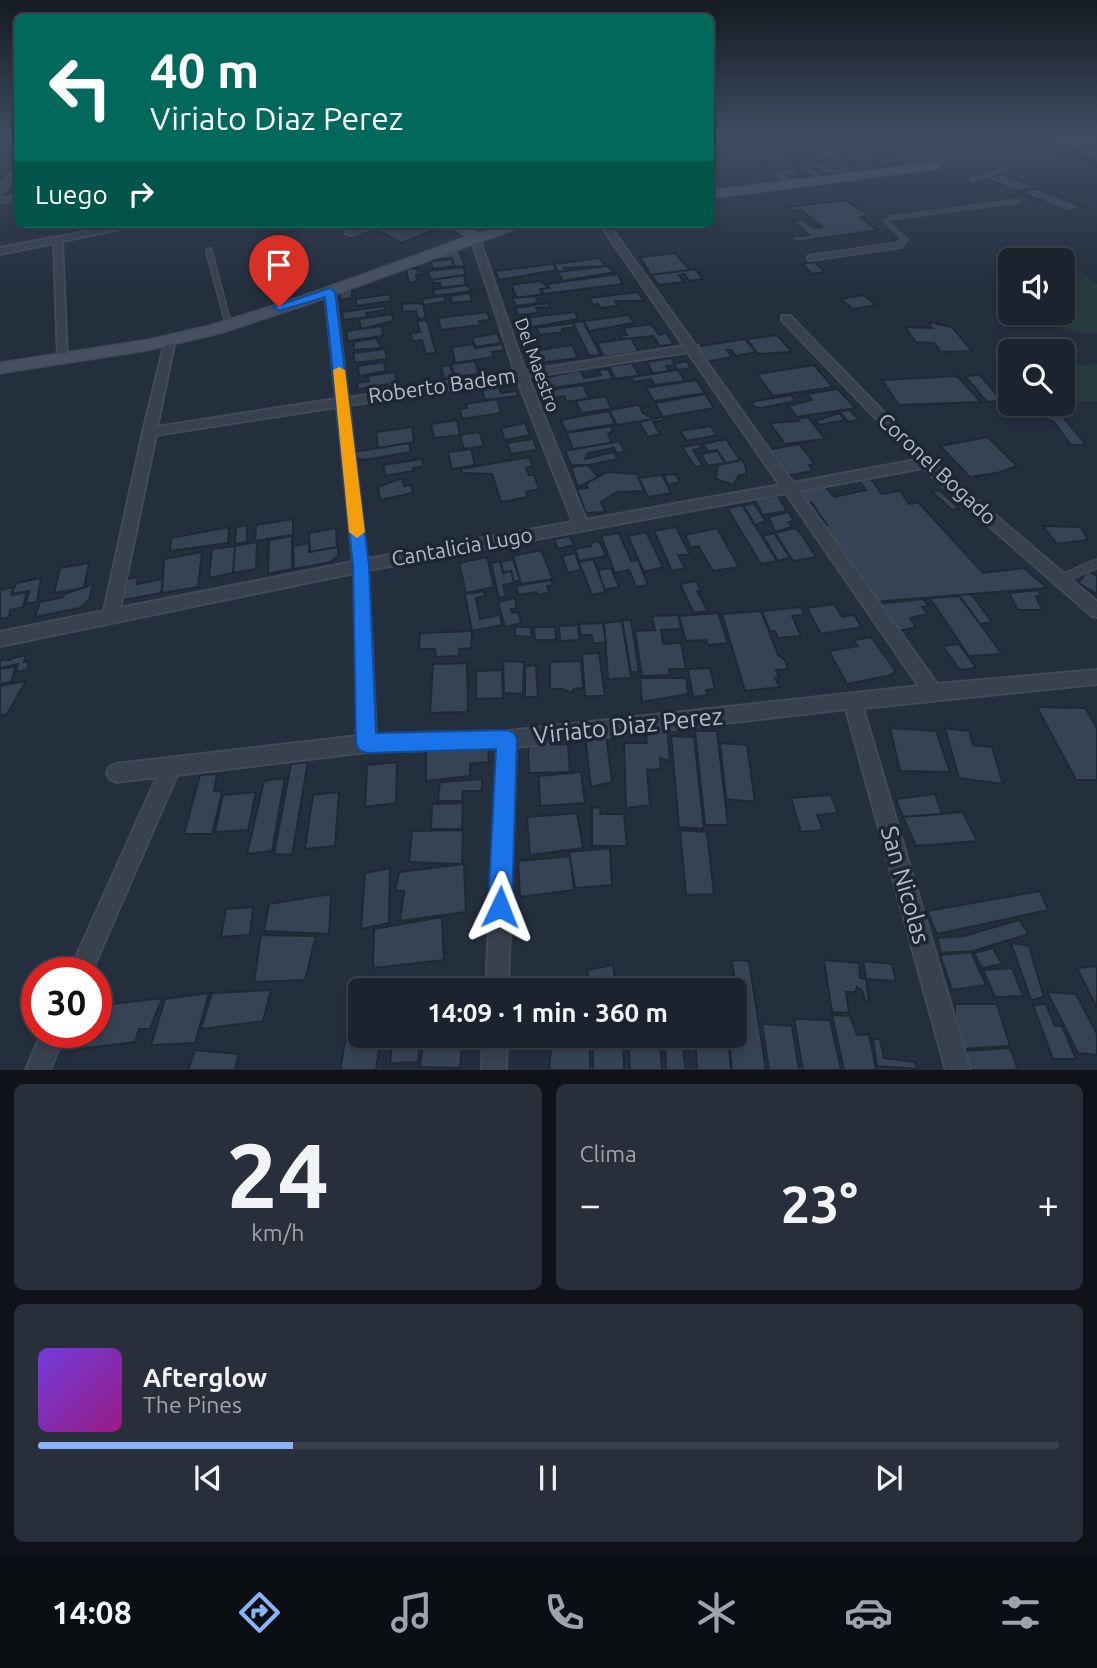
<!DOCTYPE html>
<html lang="es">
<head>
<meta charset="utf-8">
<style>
	:root { --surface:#1b232e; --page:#282f3a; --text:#f1f3f6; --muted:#a0a4aa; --line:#39404a; --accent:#8ab4f8 }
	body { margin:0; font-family:Ubuntu,sans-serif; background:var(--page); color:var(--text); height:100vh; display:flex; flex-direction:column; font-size:26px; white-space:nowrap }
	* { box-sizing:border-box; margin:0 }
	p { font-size:23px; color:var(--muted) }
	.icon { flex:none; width:38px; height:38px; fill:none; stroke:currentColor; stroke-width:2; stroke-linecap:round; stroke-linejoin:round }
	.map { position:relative; height:1070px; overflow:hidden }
	.panel { display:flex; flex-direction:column; gap:14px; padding:14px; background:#0f1319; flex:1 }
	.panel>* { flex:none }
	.guide { position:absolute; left:14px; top:14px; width:700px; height:214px; border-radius:10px; box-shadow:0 4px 10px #0003,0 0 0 2px var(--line); background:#00695c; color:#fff; overflow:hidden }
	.controls { position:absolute; left:998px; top:248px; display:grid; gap:14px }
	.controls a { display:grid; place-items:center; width:77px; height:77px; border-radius:10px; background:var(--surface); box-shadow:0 4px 10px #0003,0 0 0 2px var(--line); font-size:35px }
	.speed { position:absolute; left:21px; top:957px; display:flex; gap:14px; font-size:35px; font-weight:700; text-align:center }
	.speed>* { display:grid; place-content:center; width:91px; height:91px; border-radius:50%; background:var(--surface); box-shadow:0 4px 10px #0003,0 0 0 2px var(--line); line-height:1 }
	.speed .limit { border:10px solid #d22; background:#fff; color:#111 }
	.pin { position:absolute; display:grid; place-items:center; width:60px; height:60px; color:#fff; margin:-72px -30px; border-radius:50% 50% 50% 0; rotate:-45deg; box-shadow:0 0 7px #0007 }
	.pin .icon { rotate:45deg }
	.me { position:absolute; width:77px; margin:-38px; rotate:2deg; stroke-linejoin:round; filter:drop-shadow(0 0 5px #0008) }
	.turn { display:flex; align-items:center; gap:24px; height:147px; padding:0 21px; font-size:32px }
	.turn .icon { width:91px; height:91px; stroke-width:2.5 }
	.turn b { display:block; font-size:49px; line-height:60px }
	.then { display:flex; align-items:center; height:66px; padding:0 21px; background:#0003; gap:14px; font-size:26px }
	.big { font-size:52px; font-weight:700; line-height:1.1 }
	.panel .card { flex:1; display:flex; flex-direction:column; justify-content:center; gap:10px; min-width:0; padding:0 24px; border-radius:10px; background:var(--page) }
	.panel .dial { align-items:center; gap:0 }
	.dial b { font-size:91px; line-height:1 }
	.song { display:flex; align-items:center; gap:21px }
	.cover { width:84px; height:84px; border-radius:10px; background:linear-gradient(135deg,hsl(260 70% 55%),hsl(310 70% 35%)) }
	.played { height:7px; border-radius:4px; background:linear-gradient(90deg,var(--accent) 25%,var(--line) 25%) }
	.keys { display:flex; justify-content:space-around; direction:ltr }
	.heat { display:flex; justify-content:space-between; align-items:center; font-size:38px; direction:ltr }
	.panel .tiles { flex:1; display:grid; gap:14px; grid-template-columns:1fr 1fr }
	.card:last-child { grid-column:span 2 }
	.trip { position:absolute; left:348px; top:978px; width:399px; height:70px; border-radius:10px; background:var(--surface); box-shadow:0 4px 10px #0003,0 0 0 2px var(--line); font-weight:700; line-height:70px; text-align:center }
	.tab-bar { display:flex; height:112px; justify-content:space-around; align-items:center; background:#0b0e12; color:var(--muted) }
	.tab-bar .icon { width:49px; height:49px }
	.tab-bar .selected { color:var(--accent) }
	.tab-bar b { font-size:32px; color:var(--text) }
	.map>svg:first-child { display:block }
</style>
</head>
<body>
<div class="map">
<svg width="1097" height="1070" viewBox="0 0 1097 1070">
	<rect width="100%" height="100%" fill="#242f3e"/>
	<!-- green -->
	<path fill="#263c3f" d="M1021,135H1097V145L1084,146L1097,155V158L1088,151Z
		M1074,267L1097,284V333C1075,335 1058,331 1044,313H1062V269Z
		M1097,364V401L1078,402L1062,385V366Z"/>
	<!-- water -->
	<path fill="#17263c" d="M1005,135C1036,135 1072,143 1097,163V168L1068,155Z"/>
	<!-- building -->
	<path fill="#364354" stroke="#1f2835" stroke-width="2" d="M823,145L829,151L786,154L802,152L797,148Z
		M834,151L844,155L820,158L814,153Z
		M886,158L895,163L887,164L891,166L900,165L905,168L891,169L877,159Z
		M826,160L836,165L842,164L855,170L844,172L819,161Z
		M823,163L842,172L830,175L808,165Z
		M807,166L823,174L813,177L797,169Z
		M1001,174L1034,187L1016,191L985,178Z
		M1038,189L1083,207L1067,212L1021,192Z
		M845,200L870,216L860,217L878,230L795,242L790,237L809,235L793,221L803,220L814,228L823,227L801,210L793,211L789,207Z
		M394,224H436L441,227L401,243L378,230Z
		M458,248L465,266L455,267L452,258L440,259L439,255Z
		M675,253L690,270L651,275L640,257Z
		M600,258L605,266L564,268L565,271L558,272L554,264Z
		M451,259L454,266L433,269L430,261Z
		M815,262L825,272L812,274L802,264Z
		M553,264L556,270L499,280L495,271Z
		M607,266L615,272L563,281L558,272Z
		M463,267L466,275L431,280L428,271Z
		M411,268L417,269L418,272L423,271L424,274L416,275L418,281L409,283L406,269Z
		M695,269L703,279L689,281L684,274L679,275L684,282L659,285L651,275Z
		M618,274L623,284L544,294L541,289L549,288L547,284Z
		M464,275L466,285L441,288L440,283H433L432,280Z
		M540,281L549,288L540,289L543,294L517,298L511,285Z
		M466,285L473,291L435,296L432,290Z
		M352,287V298L340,300L339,290Z
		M638,292L644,301H615L618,306L600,308L598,304L593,305L589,298Z
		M470,293L472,301L452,303L450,296Z
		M389,294L391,301L356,306V299Z
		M864,295L876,305L853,309L841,299Z
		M444,296L445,302L423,305L422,299Z
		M535,296L539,303L516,306L512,298Z
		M414,303L423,304L426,318L418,319L416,311L403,312L401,304Z
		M548,303L550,307L536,308L539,313L518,315L515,308Z
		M384,306L385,310L366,313L368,317L343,320L342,312Z
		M487,312L490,320L479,321L481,325L441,330L438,318Z
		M575,312L578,319L527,328L524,318Z
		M392,314L393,321L361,329L359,319Z
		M629,315L634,323L589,331L584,321Z
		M427,320L436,353L426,354L422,340L413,341L410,333L420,332L417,321Z
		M583,321L601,355L589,356L575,327L574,322Z
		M928,322L952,327L972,351L941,352L934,343L916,342L905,327L932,328Z
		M573,323L575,327L562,329L563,332L540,335L536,328Z
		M651,324L659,335L666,333L674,344L660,346L653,336L623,339L620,336L627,335L623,328Z
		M382,326L383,336L348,341L346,331Z
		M497,333L501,343L476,347L472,338Z
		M777,335L792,352L758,354L747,339Z
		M376,338L382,348L354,350V342Z
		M631,338L639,352L604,357L597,343Z
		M745,339L756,352L736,356L731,350H727L732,357L706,362L694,347Z
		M473,344L475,348L502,344L504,350L492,352L494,357L455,363L452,347Z
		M572,345L578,358L531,364L526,352Z
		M385,349L387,359L355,363L353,353Z
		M671,358L675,364L686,361L691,368L678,370L674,365L666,366L669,371L615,379L609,366L632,363L639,375L653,373L647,362Z
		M475,361L479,374L455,377L451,364Z
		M384,362L385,371L359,376L358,366Z
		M450,365L454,377L444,379L441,366Z
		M814,365L833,387L773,396L757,374Z
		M608,369L613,379L539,390L536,382L545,381L544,378L580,370L584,378L601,375L598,370Z
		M678,370L685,381L655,385L651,379L634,382L631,377Z
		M395,372L397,386L389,387L388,384L350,391L358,387L357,383L369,381L368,376Z
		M980,375L1002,401L987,402L965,376Z
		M957,376L981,402L899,405L882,380Z
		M696,380L705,393L654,401L646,388Z
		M498,385L501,393L516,391L518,396L485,400L481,387Z
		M583,385L589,398L567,402L564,396L553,398L549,390Z
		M837,389L856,408L797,417L788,406L812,400L807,394Z
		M705,394L714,408L663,417L655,403Z
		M791,395L796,401L761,408L755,407L751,402Z
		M606,396L611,409L581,413L576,401Z
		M497,399L501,413L462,419L460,409L467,408L466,404Z
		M649,403L651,405L640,407L643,413L654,419L617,425L609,410Z
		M1035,409H1057L1086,445H1071L1053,421L1043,418Z
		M850,410L859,420L848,422L839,411Z
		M609,411L615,424L566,432L561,420Z
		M839,413L845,420L820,425L815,421Z
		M662,417L664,420L653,422L660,434L648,437L639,422Z
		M808,417L825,439L785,444L770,423L799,421L797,419Z
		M457,420L460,435L434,438L431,424Z
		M525,423L530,435L505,440L501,428Z
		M612,426L613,431L608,434L612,443L573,449L567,433Z
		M710,426L717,435L687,441L680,431Z
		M412,427L414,442L378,448L376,432Z
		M479,432L484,446L464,449L460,435Z
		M988,437L1017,466L997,473L970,477L940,446Z
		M533,439L537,450L511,454L507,443Z
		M726,439L740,460L726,463L717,450L708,451L703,444Z
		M619,441L625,452L616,453L614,448L588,453L585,459L614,452L617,459L589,465H571L565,451Z
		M409,443L411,452L365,460L355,458L354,452Z
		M699,444L702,448L693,450L703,466L695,467L682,447Z
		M799,444L815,464L809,465L813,471L786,476L767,450Z
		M471,449L475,465L452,469L448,452Z
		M717,451L725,463L708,466L701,454Z
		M529,457L533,466L526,468L529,475H534L539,489L526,492L528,497L501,502L492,474L462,473L461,469Z
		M422,459L424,466L413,468V471L385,476L384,465Z
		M742,460L746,467V475H739L733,485L716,479L718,465Z
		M588,465L598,477L578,487L571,467Z
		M607,472L637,474L644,491L617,492L601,502L605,512L586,513L577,489L588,488L586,484Z
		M676,474L680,482L668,485L664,475Z
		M662,475L671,493L648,497L639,478Z
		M402,478L404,486L411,485L413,493L380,500L378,487Z
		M870,478L882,494L900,491L909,504L918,502L983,573L1024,568L1047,588L875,602L820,526L827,525L811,502L803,503L799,497L800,490L826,487L834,497L866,490L859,481Z
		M939,490L959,508L952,510L932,492Z
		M778,496L787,511L763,515L754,499Z
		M754,504L766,521L755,525L743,505Z
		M742,505L777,561L761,564L727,508Z
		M788,512L794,521L789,522L792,527L775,532L769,517Z
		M293,519V535L255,541L256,525Z
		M247,525V542L235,544L236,527Z
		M1043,526L1081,527L1088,540L1057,544Z
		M229,527L228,543L170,551L171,538Z
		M676,527L690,555H678L685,568L672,571L654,531Z
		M336,528L337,547L310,552L309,533Z
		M717,528L739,567L713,571L698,546L691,548L685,535Z
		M795,528L801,534L816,557L793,561L775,533Z
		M646,532L663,567L644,572L628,536Z
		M619,533L631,561L638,560L648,585L636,587L629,570L615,573L601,536Z
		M774,533L790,558L778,561L763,536Z
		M292,536V569L268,574L269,540Z
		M570,536L574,545L558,549L554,539Z
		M599,541L606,556L579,561L575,549L591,546L590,543Z
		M257,542L256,569L233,573L235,546Z
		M309,543V552L338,547V555L331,562L294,569L293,546Z
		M235,546L233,573L209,578L212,549Z
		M541,550L553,579L521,584L513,556Z
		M202,552L198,587L162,593L164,559Z
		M575,553L581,570L568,573L562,556Z
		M487,557L494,587L466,593L459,563Z
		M513,559L520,581L514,582L511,571L503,572L501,562Z
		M593,559L606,592L592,595L579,562Z
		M500,561L503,573L511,571L514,583L503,585L506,597L499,598L491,563Z
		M89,563L84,588L54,593L60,568Z
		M611,568L619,587L605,590L598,570Z
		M1088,571L1097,576V594L1078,583Z
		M138,577L137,584L163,579L161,593L125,600L121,597L125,579Z
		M41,578L37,602L26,604L29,591L12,594L16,583Z
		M551,580L553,585L547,586L549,593L538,595L537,592L518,595L516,586Z
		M696,581L701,591H697L708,611L694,613L680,584Z
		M93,584L89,600L80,608L35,617L40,602L63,597L65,594Z
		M13,587L11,595L27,592L23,607L10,610L9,617L0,619V590Z
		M1038,590L1041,596H1036L1042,610H1018L1009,593Z
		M484,591L485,596L476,598L480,619L500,615L502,625L472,631L465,594Z
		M971,594L992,622L980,624L959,595Z
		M959,596L1002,654L969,656L930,598Z
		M515,598L517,608L511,609L512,613L518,612L521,623L505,627L498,602Z
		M923,599L929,606L922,607L928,614L910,618L916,627L895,632L875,604Z
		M834,604L842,617L854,615L862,627L821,634L807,608Z
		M801,607L804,615L792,616L801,636L778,638L775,631H770L762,611Z
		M761,611L778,655L785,660L788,669L776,670L779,678H775L780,687L745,691L722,614Z
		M718,613L728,643L708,645L706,640L686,641L679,616Z
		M678,615L681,629L661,630L663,644L681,643L686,669H669L670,675L642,676L635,631L655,630L652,616Z
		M622,620H631L639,672H631Z
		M622,621L631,678L608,679L604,623Z
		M603,623L606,643H593L592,635H581L579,624Z
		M578,625L579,640L560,641L559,626Z
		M515,627H531V637L515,636Z
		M534,627H555L556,640H535Z
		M472,631L471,648L459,649V656L436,657L435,649H419L420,633Z
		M871,637L895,670L892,675L847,684L829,651L858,646L854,640Z
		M959,644L976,668L960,670L943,646Z
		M599,653L605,696H585L582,654Z
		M26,655L24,662L29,661L27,670L16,672L18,664L0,668V660H11L12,658Z
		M503,661L524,662L523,694L504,693Z
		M581,661L583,688L574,689L571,693L563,689H550V662Z
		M467,663L468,712L430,713L433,664Z
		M536,665L538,697H525V666Z
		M16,666L11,682L0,684V669Z
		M710,668L715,689L706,690L708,695L693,697L688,669Z
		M502,670L503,698L476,699V671Z
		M640,678H686L688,694L642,702Z
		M26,681L7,714L0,716V686Z
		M1037,707L1085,708L1097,728V780H1076Z
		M667,727L670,761L660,758L661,769L647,770L650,805L626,808L624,743H647L645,729Z
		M890,728L936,731L950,772L900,771Z
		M945,728L969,731L973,745L992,747L1003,784L959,778Z
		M695,731H717L728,825H705Z
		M606,734L612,782L591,787L585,735Z
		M671,736L694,737L704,829L679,827Z
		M488,743L489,762L470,764V776L426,781V750Z
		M720,743L747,745L755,802L726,799Z
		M568,744L570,772L529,773L528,745Z
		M308,762L292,855L274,854L291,764Z
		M397,762L396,803L365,807L367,765Z
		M581,772L585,803L540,806L539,776Z
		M217,774L214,791L222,792L212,834H184L200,775Z
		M285,778L272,851L247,854L264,781Z
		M482,779V791H463L462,801H438L440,782Z
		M256,792L248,830L215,832L223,795Z
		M339,792L335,846L305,849L313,795Z
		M935,794L942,814L903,817L896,799Z
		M831,795L838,813L817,815L823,830L801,832L791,798Z
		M463,803L462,829H431L432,804Z
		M601,807L600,814H624L627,846H592V808Z
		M963,812L977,841L916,846L903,817Z
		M577,813L583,848L530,855L527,817Z
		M463,830L462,864L409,862L412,831Z
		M680,830L707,832L714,894L686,895Z
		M610,848L612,885L575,888L569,852Z
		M570,856L574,890L520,897L518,861Z
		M464,864L466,912L400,921L404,891H395L399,872Z
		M390,868L389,923L361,929L365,873Z
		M1040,891L1048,910L937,934L927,911Z
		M331,894L329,934L264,931L269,904Z
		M253,907L250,935L221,937L226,909Z
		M442,917L444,960L373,968L374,929Z
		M1019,920L1029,934L973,951L941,953L937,938L964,936Z
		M261,935L316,936L305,980L254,982Z
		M1011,943L1029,946L1044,997L1031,1000Z
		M993,948L1002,964L982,968L974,953Z
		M971,952L986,985L952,990L940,955Z
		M732,960L749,961L766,1070H732L729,1036H735V1014H739Z
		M824,960L859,963L860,978L866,979L869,1002L865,1001L862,990L857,987L855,992H846L849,1013L832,1012Z
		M863,961L892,964L896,981L866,979Z
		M613,965L616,990H590L587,970Z
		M1097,966V1008L1077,968Z
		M1012,968L1023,996L995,997L983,970Z
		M271,990L263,1021L201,1029L212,993Z
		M1047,992L1076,994L1097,1034V1055L1078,1053Z
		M209,993L195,1043L151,1045L165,999Z
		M162,998L150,1029H139L135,1042L80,1049L86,1032H96V1006Z
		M955,1004H997L1010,1046L962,1049L955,1031Z
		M1046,1004L1055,1026H1062L1076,1059H1053L1033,1005Z
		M832,1015L850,1016L857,1035L869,1034L876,1070H844Z
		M794,1019L830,1020L841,1070H803Z
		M348,1024L360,1025V1036H381L376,1070H340Z
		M762,1024L792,1026L799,1070H769Z
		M383,1036H433L432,1041H420L418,1062L390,1063L392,1044H382Z
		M552,1036H590V1070H549Z
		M593,1036H623L624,1070H593Z
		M628,1036L660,1042L662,1070H630Z
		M665,1036H681L686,1070H666Z
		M695,1036L728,1038L731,1070H697Z
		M873,1039H880L884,1058L915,1062L918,1069L877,1066Z
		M423,1043L462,1045L460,1068L420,1067Z
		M1010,1048L1018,1070H969L964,1051Z
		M195,1050L239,1054L235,1070H188Z"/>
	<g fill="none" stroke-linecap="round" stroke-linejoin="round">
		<defs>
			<path id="lane-far2" d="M972,180L1004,170
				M792,184L780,175L793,171
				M903,241L904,239L886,221L890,218L1019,201"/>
			<path id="lane-far1" d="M209,251L228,323
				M810,258L900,245L904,239"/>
			<path id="lane" d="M1061,579L1096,564"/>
			<path id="street" d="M15,169H18V176L0,194V187Z
				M18,196V200L0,202V198Z
				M126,224H143L62,241L67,359L66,361H58L54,243L0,254V248Z
				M367,224H379L352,235L345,233Z
				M600,224H608L695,345L698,346V350L793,483L916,460L782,320V316H790L930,460L1097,602V617L1092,616L923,468L799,491L937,684L1097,670V684L863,708L970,1070H946L846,709L516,747L508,990H486L498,748L367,752L177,775L91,973H69L157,777L116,782L110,779L107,773L110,767L116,764L358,736L354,573L0,646V632L104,611L143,432L166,338L170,337L175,340L157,427L336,399L325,292L330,289L335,292L348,398L515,372L471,238L475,235L479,238L525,371L684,346ZM688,352L780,485L586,520L528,377ZM517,379L573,522L367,559L349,405ZM337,407L353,562L120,608L156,435ZM786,493L919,686L507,731L376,734L368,570Z
				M42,1032H65L50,1070H26Z
				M483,1036H507L506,1070H482Z"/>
			<path id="secondary" d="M935,163L939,164V168L710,198V191Z
				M449,224H465L478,234L510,224H529L308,304L220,333L148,350L0,373V363L148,340L209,326L298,298L467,237Z"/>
		</defs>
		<!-- lane-far2 casing -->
		<use href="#lane-far2" stroke="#414a57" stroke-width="5"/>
		<!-- lane-far1 casing -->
		<use href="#lane-far1" stroke="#414a57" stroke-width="8"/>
		<!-- lane casing -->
		<use href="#lane" stroke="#414a57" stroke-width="11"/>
		<!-- street casing -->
		<use href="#street" stroke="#414a57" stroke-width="4"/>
		<!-- secondary casing -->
		<use href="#secondary" stroke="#414a57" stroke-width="3"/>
		<!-- lane-far2 -->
		<use href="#lane-far2" stroke="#38414e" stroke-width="3.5"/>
		<!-- lane-far1 -->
		<use href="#lane-far1" stroke="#38414e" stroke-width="5"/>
		<!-- lane -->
		<use href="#lane" stroke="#38414e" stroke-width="8"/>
		<!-- street -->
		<use href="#street" fill="#38414e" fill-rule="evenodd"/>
		<!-- secondary -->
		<use href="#secondary" fill="#465061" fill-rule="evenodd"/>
	</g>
	<!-- sky -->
	<linearGradient id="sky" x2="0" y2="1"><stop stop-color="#141a22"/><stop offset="0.48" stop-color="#3f4d63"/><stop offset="1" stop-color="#3f4d63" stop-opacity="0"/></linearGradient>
	<rect width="1097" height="284" fill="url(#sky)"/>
	<!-- route -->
	<path fill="#1a73e8" stroke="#114b97" stroke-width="2" d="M330,288L335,292L369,566L376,733L507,730L514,733L517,739L512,907L509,915L500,919L492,915L488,907L496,749L367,753L359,750L356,743L353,566L325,297L279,311L273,307Z"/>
	<!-- slow -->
	<path fill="#f59e0b" d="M339,367L345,370L365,532L357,538L349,532L333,370Z"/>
	<g text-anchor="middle" stroke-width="7" stroke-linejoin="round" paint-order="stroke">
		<!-- far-street labels -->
		<g font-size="18" fill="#b4bcc9" stroke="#1d2633">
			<text transform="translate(537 365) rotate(70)" y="6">Del Maestro</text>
		</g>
		<!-- street labels -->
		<g font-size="21" fill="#b4bcc9" stroke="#1d2633">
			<text transform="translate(442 386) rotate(-8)" y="7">Roberto Badem</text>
			<text transform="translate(937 469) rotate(43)" y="7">Coronel Bogado</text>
			<text transform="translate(462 547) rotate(-10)" y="7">Cantalicia Lugo</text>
		</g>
		<!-- near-street labels -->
		<g font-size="24" fill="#b4bcc9" stroke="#1d2633">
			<text transform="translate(628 726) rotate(-6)" y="8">Viriato Diaz Perez</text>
			<text transform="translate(905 885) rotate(74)" y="8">San Nicolas</text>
		</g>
	</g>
</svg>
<div class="controls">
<a><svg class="icon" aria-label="sound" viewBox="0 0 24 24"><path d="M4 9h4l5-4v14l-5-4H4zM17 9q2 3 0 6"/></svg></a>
<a><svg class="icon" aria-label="search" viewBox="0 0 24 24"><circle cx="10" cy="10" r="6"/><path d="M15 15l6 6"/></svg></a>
</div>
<div class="speed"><div class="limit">30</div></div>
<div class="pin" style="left:279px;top:307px;background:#d93025"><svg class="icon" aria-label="arrive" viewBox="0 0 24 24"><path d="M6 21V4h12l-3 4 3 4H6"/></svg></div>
<svg class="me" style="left:500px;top:907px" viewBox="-20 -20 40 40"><path d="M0-17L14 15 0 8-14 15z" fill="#1a73e8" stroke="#fff" stroke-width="4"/></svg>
<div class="trip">14:09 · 1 min · 360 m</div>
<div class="guide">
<div class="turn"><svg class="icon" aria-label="left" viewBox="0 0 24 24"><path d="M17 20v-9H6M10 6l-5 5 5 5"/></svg><div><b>40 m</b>Viriato Diaz Perez</div></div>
<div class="then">Luego<svg class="icon" aria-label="right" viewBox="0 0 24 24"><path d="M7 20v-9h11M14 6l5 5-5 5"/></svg></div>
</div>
</div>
<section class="panel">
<div class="tiles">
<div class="card dial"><b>24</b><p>km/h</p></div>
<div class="card"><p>Clima</p>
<div class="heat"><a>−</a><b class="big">23°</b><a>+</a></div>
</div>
<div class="card">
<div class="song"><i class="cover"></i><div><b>Afterglow</b><p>The Pines</p></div></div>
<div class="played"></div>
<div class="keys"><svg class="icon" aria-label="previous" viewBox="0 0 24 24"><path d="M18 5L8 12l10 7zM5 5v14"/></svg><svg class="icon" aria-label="pause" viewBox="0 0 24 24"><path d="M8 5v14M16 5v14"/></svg><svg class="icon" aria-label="next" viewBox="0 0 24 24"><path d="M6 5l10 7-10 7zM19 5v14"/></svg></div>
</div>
</div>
</section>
<nav class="tab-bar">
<b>14:08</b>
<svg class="icon selected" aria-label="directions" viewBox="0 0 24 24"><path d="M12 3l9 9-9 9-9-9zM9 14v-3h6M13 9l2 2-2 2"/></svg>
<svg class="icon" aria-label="music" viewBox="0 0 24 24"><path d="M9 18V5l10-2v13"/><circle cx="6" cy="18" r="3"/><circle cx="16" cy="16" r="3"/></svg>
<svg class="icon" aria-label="phone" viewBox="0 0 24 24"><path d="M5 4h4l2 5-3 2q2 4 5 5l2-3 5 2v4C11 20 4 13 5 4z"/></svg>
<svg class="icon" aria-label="climate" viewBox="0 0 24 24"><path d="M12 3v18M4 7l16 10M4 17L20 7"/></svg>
<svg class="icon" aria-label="car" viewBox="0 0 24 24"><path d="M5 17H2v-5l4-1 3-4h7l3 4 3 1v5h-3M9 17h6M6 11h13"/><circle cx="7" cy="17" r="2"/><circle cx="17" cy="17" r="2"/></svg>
<svg class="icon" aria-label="filters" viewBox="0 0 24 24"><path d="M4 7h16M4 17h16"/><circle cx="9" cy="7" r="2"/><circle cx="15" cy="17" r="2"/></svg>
</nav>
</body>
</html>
